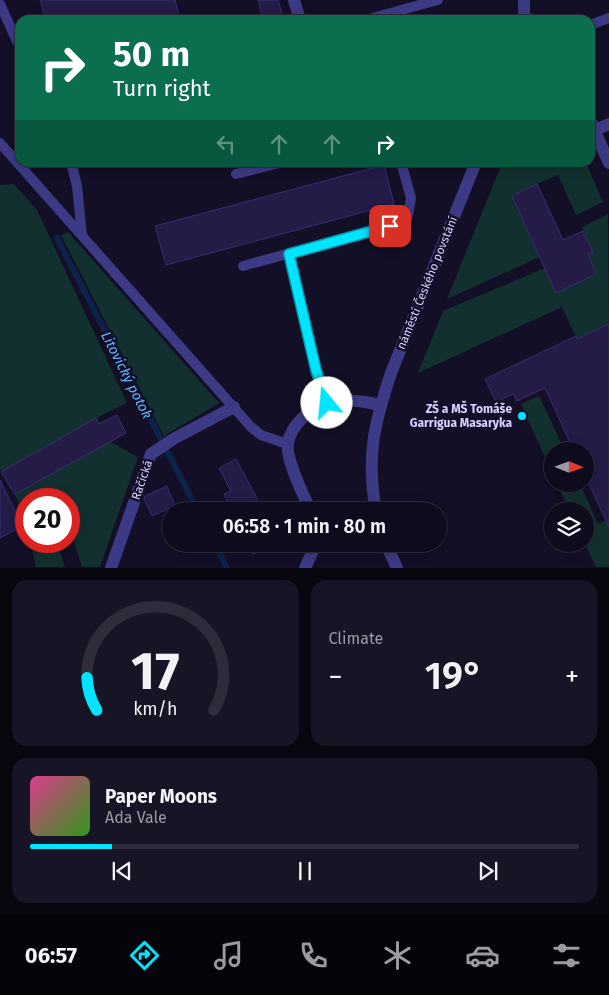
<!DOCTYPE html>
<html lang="en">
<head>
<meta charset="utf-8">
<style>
	:root { --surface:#0e0b1c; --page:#171425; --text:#f1f3f6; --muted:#9b9ba3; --line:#2e2b3b; --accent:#00e5ff }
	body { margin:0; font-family:"Fira Sans",sans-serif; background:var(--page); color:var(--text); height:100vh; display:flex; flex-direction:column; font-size:19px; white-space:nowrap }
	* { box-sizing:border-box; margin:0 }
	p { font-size:16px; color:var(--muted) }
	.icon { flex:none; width:28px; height:28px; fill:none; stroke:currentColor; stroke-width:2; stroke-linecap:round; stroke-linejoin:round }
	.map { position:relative; height:568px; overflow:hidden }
	.panel { display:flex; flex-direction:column; gap:12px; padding:12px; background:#08060f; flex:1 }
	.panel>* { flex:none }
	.guide { position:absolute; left:15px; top:15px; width:580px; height:152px; border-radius:15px; box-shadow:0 2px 12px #0003,0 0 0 1px var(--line); background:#0b6e4f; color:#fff; overflow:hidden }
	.needle { width:32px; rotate:91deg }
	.buttons { position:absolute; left:544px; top:442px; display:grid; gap:10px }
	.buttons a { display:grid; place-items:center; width:50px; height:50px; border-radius:50%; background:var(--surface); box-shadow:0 2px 12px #0003,0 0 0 1px var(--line); font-size:25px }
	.speed { position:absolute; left:15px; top:488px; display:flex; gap:10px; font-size:25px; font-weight:700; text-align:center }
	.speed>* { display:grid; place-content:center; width:65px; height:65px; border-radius:50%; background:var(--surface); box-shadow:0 2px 12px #0003,0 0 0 1px var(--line); line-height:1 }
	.speed .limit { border:8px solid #d22; background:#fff; color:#111 }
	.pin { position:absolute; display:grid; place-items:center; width:42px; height:42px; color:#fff; margin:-21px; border-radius:10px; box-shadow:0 2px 8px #0006 }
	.me { position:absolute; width:55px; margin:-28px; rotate:343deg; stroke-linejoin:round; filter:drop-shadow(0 0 4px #0008) }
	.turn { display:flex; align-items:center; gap:18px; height:105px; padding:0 15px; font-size:22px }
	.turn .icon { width:65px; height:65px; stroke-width:2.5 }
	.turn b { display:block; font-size:35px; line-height:42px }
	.lanes { display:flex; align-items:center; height:48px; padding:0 15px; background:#0003; justify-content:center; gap:25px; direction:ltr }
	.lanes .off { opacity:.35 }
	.big { font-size:38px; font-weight:600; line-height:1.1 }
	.panel .widget { flex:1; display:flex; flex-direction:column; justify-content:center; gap:8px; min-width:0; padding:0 18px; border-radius:15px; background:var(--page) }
	.panel .dial { align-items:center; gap:0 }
	.dial svg { height:130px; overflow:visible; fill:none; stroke:var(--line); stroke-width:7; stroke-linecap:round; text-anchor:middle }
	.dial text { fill:var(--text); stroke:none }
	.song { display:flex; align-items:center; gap:15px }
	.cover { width:60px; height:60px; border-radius:8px; background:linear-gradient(135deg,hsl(330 70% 55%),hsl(110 70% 35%)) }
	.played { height:5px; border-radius:2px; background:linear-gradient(90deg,var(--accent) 15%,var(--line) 15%) }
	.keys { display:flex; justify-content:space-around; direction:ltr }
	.heat { display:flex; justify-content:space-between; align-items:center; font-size:28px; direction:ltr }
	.panel .tiles { flex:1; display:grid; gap:12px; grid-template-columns:1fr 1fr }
	.widget:last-child { grid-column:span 2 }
	.trip { position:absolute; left:162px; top:502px; width:285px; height:50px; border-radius:25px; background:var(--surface); box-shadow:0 2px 12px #0003,0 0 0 1px var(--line); font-weight:600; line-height:50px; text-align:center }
	.tabs { display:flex; height:80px; justify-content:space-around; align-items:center; background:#06040b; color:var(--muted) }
	.tabs .icon { width:35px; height:35px }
	.tabs .selected { color:var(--accent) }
	.tabs b { font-size:22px; color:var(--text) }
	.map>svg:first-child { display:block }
</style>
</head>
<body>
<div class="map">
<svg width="609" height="568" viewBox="0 0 609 568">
	<rect width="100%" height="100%" fill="#130f26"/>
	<!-- green -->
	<path fill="#12302f" d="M502,163H586L603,202L576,215L558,175L512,195L540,257L447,299Z
		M14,184L37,210L127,403L96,418L1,472L0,469V185Z
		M608,214L609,324L586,359L562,307L418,373L443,311L545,268L556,293L596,274L588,254L593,252L582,227Z
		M68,232L219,403L164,436L61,235Z
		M539,396L565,451H552V473L521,404Z
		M109,441L138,457L100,567H82L72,535L69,536V499H26V524L14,492L21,491Z
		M557,484H580L598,524L609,519V567H596L585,544V511H570Z
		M30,541H59L60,544L58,545L65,567H36Z"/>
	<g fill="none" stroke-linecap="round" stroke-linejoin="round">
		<!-- stream -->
		<path stroke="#0c2248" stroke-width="6" d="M57,238L198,511
			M215,544L227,568"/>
	</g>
	<!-- building -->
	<path fill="#241b47" stroke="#3b2d73" d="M40,0H175L180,20H46Z
		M258,0H278L284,20H263Z
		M384,165L394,204L166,265L155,226Z
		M537,184L563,240L583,231L593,252L588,254L596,274L556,293L512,196Z
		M609,324V527L585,475V451H574L545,388L517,401L513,394L496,402L485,379L576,336L577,339Z
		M117,415L126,433L15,494L1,472L96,418L99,424Z
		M236,459L255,495L263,511H232L224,494L231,491L219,468Z
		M0,480L23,526L0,538Z
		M167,486L175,506L152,516L144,499L145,496Z
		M248,544H273L253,554Z"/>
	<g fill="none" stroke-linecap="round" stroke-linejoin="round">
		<!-- service -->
		<path stroke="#3d3a85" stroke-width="10" d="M0,4L20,48
			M525,17L537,20
			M365,20L438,0
			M590,25L609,18
			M0,143L251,427L261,435L287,444
			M71,162L77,186L82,236
			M236,174L283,162
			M289,254L316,367L327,403
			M243,266L407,221L411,198L401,162"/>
		<!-- minor -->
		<path stroke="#3d3a85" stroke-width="12" d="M294,0L300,20
			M590,120L609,163
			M595,130L609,124
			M311,511C304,497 285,457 288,443C291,425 310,408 327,403C344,398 363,401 380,405
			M111,568L151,454L175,438L234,407
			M305,568L316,544"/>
		<!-- tertiary -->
		<path stroke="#3d3a85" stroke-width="12" d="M524,20V0
			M376,511C366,458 374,424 391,373L476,162
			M386,544L397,568"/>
	</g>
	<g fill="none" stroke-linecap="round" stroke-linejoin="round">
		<defs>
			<path id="route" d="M327,403L316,370L289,254L390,226"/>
		</defs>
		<!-- route casing -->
		<use href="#route" stroke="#0095a6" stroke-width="12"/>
		<!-- route -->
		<use href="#route" stroke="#00e5ff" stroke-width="9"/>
	</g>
	<!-- markers -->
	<circle fill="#00e5ff" stroke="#130f26" stroke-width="2" cx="522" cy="416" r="5"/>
	<g text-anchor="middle" stroke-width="5" stroke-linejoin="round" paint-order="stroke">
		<!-- street labels -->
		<g font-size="12" fill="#d9d4ff" stroke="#130f26">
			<text transform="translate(427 283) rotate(-68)" y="4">náměstí Českého povstání</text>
			<text transform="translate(142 480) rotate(-71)" y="4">Račická</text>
		</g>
		<!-- poi labels -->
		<g font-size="12" font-weight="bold" fill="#d9d4ff" stroke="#130f26" text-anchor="end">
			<text x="512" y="413">ZŠ a MŠ Tomáše<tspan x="512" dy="14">Garrigua Masaryka</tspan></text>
		</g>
		<!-- water labels -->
		<g font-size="14" font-style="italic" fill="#62b6ff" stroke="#130f26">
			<text transform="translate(127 375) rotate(63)" y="5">Litovický potok</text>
		</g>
	</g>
</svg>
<div class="buttons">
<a><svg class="needle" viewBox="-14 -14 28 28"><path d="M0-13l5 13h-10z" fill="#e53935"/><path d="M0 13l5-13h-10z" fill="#9b9ba3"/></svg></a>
<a><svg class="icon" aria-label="layers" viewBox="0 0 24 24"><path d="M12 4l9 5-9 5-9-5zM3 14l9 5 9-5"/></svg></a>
</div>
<div class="speed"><div class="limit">20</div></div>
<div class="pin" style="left:390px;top:226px;background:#d93025"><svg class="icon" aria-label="arrive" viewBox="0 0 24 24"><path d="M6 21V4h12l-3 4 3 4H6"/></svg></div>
<svg class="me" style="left:327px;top:403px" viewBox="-20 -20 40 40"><circle r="19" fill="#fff"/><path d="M0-13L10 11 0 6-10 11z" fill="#00e5ff"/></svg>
<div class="trip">06:58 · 1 min · 80 m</div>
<div class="guide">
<div class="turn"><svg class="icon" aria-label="right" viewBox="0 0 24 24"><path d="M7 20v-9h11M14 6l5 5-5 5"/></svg><div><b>50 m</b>Turn right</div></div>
<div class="lanes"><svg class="icon off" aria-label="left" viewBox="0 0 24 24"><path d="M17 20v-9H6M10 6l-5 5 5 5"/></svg><svg class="icon off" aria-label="ahead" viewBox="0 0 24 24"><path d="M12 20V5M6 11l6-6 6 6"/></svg><svg class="icon off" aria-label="ahead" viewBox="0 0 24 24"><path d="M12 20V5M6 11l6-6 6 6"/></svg><svg class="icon" aria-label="right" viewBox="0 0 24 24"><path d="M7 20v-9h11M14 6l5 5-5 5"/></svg></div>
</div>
</div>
<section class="panel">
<div class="tiles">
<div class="widget dial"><svg viewBox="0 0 100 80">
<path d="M14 69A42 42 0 1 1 86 69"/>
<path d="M14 69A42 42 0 0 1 8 49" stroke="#00e5ff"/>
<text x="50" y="56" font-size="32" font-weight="700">17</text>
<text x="50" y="72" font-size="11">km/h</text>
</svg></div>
<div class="widget"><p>Climate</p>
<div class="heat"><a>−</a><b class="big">19°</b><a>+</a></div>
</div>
<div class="widget">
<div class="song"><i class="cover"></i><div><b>Paper Moons</b><p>Ada Vale</p></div></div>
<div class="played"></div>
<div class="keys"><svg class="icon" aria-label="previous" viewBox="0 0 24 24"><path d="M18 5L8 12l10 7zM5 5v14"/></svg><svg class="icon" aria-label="pause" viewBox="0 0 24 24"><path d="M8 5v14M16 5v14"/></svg><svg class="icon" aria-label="next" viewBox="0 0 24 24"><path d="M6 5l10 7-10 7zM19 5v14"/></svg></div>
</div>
</div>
</section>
<nav class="tabs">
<b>06:57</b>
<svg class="icon selected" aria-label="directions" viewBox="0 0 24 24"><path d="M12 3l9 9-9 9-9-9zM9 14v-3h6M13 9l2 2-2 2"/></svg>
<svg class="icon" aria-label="music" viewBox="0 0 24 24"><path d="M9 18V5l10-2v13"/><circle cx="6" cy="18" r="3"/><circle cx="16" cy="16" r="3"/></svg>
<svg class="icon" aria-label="phone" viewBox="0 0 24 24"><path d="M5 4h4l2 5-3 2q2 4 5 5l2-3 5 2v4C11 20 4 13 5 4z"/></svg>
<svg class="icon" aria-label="climate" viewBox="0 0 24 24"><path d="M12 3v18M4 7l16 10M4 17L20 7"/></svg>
<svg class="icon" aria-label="car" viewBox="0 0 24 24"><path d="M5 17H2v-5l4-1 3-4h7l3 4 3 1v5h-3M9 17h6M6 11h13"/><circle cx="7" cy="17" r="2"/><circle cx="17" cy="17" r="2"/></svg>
<svg class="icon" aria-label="filters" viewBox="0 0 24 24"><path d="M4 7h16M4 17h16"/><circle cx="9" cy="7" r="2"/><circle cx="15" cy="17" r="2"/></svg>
</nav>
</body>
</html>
